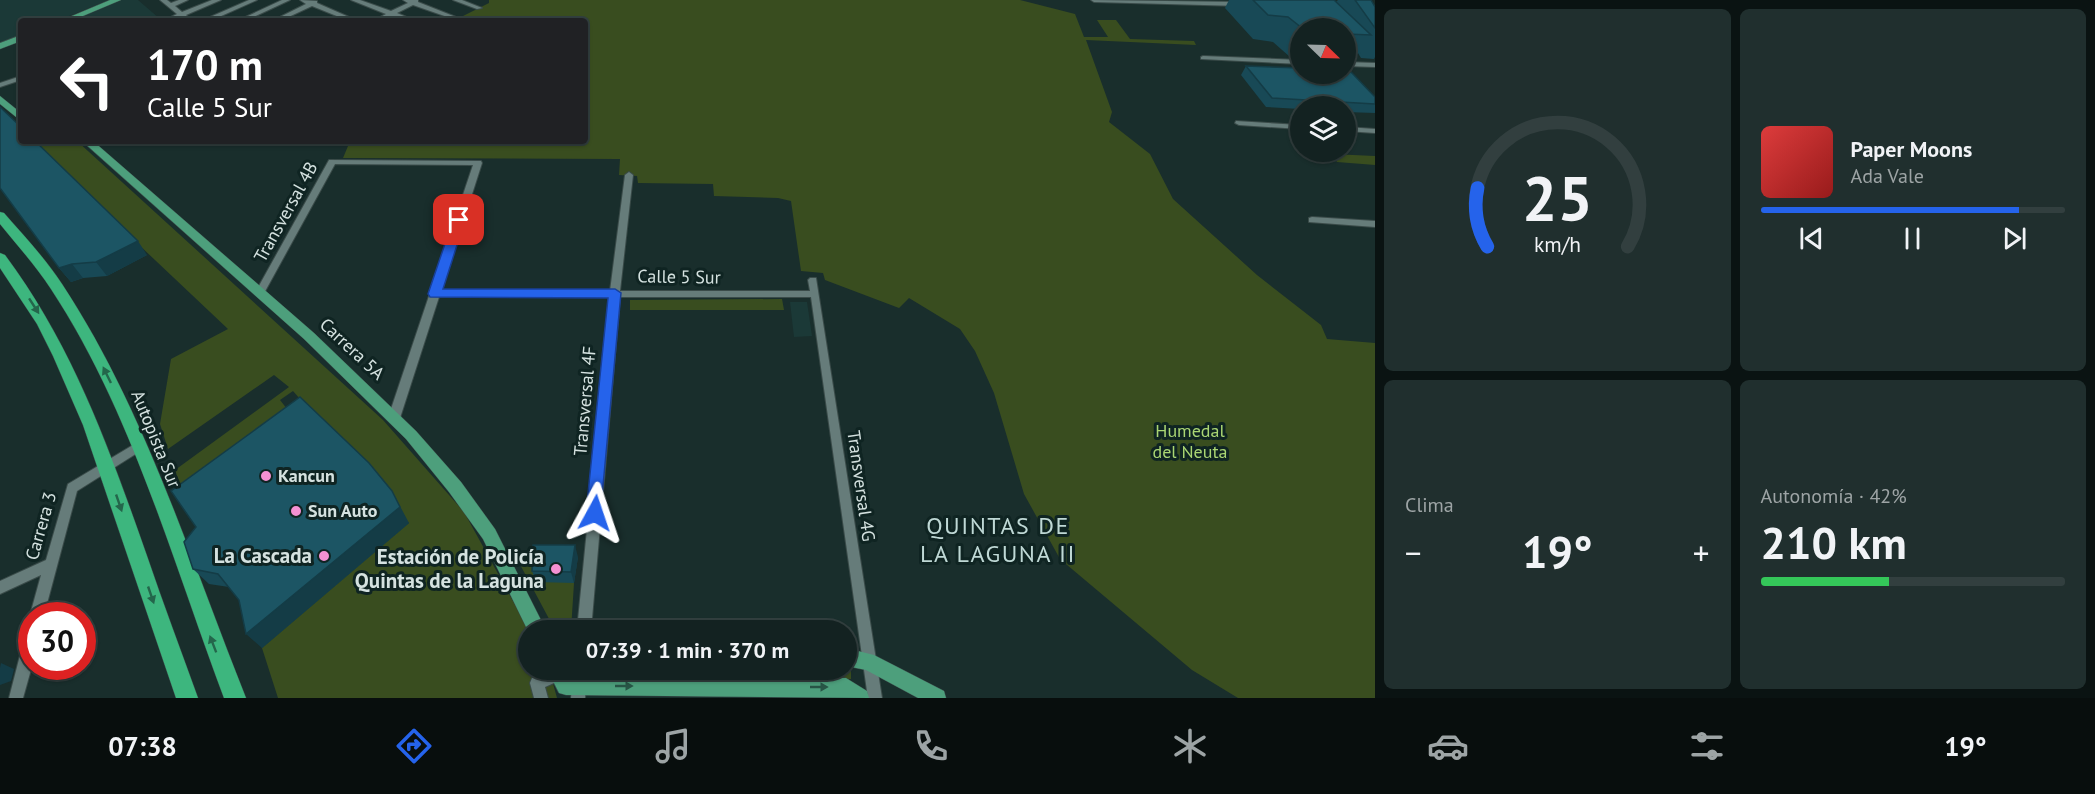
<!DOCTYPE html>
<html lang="es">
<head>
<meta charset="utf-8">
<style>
	:root { --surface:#132221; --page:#202f2e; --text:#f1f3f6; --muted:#9da4a5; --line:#323f3f; --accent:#2563eb }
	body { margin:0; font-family:"PT Sans",sans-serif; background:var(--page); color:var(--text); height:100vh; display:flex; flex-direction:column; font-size:22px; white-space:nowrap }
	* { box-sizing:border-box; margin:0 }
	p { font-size:20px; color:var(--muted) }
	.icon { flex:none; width:33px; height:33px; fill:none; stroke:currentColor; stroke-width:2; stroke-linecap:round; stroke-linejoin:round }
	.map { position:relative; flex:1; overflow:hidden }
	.panel { display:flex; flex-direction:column; gap:9px; padding:9px; background:#0a1312; width:720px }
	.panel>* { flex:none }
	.hud { position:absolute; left:18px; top:18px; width:570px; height:126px; border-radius:6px; box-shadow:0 2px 4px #0004,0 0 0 2px var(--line); background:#202124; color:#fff; overflow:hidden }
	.needle { width:39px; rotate:113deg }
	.tools { position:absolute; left:1290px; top:18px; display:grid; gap:12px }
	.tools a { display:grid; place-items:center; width:66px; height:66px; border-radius:50%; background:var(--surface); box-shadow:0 2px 4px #0004,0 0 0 2px var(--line); font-size:30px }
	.speed { position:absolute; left:18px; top:602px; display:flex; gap:12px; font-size:30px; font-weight:700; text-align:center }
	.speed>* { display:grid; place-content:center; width:78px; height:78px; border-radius:50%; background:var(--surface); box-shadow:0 2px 4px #0004,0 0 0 2px var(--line); line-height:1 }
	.speed .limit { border:9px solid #d22; background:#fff; color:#111 }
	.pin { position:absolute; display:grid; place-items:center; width:51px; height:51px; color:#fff; margin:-26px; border-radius:12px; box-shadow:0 3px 9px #0006 }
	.me { position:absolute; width:66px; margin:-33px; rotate:5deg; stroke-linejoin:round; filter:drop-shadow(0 0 4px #0008) }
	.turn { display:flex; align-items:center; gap:21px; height:126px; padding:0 30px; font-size:27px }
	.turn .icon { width:78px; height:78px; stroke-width:2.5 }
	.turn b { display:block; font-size:42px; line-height:51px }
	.big { font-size:45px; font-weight:600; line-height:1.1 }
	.panel .card { flex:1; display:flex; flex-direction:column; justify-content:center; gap:9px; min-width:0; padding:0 21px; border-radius:9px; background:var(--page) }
	.panel .dial { align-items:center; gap:0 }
	.dial svg { height:156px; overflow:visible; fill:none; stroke:var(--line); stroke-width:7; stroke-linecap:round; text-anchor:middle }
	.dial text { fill:var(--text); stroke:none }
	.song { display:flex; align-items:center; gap:18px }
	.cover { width:72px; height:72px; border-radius:9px; background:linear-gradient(135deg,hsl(0 70% 55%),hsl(0 70% 35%)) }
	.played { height:6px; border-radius:3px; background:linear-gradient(90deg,var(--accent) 85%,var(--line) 85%) }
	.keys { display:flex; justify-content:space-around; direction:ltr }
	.heat { display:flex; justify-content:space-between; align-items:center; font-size:33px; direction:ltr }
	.charge { height:9px; border-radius:4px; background:linear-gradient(90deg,#34c759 42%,var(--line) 0) }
	.panel .tiles { flex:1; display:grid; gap:9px; grid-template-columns:repeat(2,1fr) }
	.trip { position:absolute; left:518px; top:620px; width:339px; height:60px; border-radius:30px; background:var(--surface); box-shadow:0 2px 4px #0004,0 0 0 2px var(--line); font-weight:600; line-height:60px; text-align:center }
	.tab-bar { display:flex; height:96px; justify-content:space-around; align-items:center; background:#080e0d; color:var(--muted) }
	.tab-bar .icon { width:42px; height:42px }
	.tab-bar .selected { color:var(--accent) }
	.tab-bar b { font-size:27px; color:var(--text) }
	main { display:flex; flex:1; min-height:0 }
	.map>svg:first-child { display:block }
</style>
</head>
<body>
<main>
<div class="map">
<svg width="1375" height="698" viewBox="0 0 1375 698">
	<rect width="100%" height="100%" fill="#192e2c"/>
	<!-- built -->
	<path fill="#1b3937" d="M0,0H109L57,21H21V35L0,44Z
		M121,0H138L160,19L70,21Z
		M790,302H807L812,336L794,337Z"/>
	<!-- green -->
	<path fill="#394d1f" d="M489,0H1020L1075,14L1084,37H1108L1097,20H1116L1130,39L1194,41L1196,45L1086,40L1112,112L1109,122L1150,154L1173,199L1257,275L1321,325L1327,339L1375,343V698H1238L1192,670L1060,559L1024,494L994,393L975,351L960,329L909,298L899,308L825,280L823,273L801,271L791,201L778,198L714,196L713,184L638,183L637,176L619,175L620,159L343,158L348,146L327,144L328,141H585V21H453L489,3Z
		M29,141H77L383,420L464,512L529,630L528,669H549L557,698H278L262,648L409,523L293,391L280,400L295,419L185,500L175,470L289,387L274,375L168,449L160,424L171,359L228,329Z
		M1331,154L1375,156V165L1337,162Z
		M782,299L784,310H630V300Z
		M537,556L574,583L571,630H555L516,557Z
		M846,667L851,668V679L598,676V669Z"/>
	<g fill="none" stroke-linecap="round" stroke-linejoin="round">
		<defs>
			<path id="minor" d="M160,0H167L171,3L179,0H188L175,6L182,12L212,0H221L186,15L192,21H185L181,17L172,21H163L177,14Z
				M249,0H257L210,21H201Z
				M282,0H290L245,21H237Z
				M300,0L317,1V3L358,21H349L312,6L280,21H272L306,4Z
				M351,0H360L391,11L408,3L403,0H418V2L461,19L456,20L413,5L397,13L416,21H407L392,16L381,21H373L386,14Z
				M453,0H462L482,8L477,9Z
				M1091,0L1240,2L1243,4L1240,6L1094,2Z
				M1203,56L1300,60V64L1201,59V57Z
				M1346,62L1375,63V67L1346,66Z
				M21,76V80L0,87V83Z
				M1236,121L1300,125V129L1239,125L1235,123Z
				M1346,127L1375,129V133L1346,131Z
				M329,160L481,161L482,163L441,291H610L625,175L629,172L633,175L620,291H810L808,280L810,278H816L882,698H868L811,297H620L591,630H577L610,297H439L400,418L398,421L394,423L390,421L388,418L473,165L335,164L263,295H257L255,293Z
				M1312,217L1375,221V227L1309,222V218Z
				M138,442L142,444L144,447L142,450L77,491L44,615H32V618L30,615L41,575L0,594V581L46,560L68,484Z
				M32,629V666L23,698H9L25,636L27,631Z
				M553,669H563L565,674L563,679L545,687L548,698H534L530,683L532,678Z
				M573,669H587L585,698H571Z"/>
			<path id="major" d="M110,0H121L71,21H60Z
				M21,35V41L0,49V43Z
				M0,96L21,113V121L0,104Z
				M82,141H93L314,333L416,431L461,482L495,529L546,630L528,631L483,539L449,492L406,439L304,339Z
				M846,648L874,655L944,691L946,698H918L866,670L846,666Z
				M547,669H566L571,677L846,678L867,691L869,698L566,695L559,693Z"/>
			<path id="highway" d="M0,212L4,213C24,236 45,258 62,284C145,410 190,558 246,698H224C173,562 131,410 51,289C36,266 17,245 0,224Z
				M0,253L5,255C74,348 109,448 147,556C163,603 181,651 198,698H176L83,425L53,356L37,324L0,268Z"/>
		</defs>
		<!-- minor casing -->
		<use href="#minor" stroke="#3a4b49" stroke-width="2"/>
		<!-- major casing -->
		<use href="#major" stroke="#3a4b49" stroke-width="1"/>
		<!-- highway casing -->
		<use href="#highway" stroke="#3a4b49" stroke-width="1"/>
		<!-- minor -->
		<use href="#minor" fill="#667c7a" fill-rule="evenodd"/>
		<!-- major -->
		<use href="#major" fill="#4d9f7c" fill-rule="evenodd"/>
		<!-- highway -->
		<use href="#highway" fill="#3db67e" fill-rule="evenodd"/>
	</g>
	<!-- wall -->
	<path fill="#184956" d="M1229,0H1334L1336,2L1338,0H1371L1375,7V57L1374,59L1361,58L1358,53L1353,60H1346V28H1300V58L1290,57L1273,42L1253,39L1225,8Z
		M1246,66L1375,97V113L1346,112V106H1300V109L1266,107L1241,75Z
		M3,192L147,255L107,276L83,278L71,282L59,268Z
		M409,523L262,648L239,600L229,587L209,584L193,569Z
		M578,557L574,583L536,582L532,571Z"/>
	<!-- shaded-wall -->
	<path fill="#143c46" d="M138,241L147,255L107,276L96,262Z
		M72,264L83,278L71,282L59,268Z
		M392,491L409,523L262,648L246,634Z
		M575,545L578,557L574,583L571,572Z
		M1,663L14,669L11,681L0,685V668Z"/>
	<!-- building -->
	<path fill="#1c5564" stroke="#143c46" stroke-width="1.5" d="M1253,0H1334L1371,35L1346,34V28H1302L1288,17L1268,15Z
		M1355,0H1371L1375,7V28Z
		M1246,66L1300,68V74H1346V72H1351L1375,97V104L1272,98Z
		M0,107L21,127V141H35L138,241L96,262L72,264L59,268L0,188Z
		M300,397L369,463L392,491L400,507L246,634L239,600L218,574L193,569L184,542L196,527L171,491Z
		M533,545H575L571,572L532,571Z"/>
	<!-- one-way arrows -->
	<defs><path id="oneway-solid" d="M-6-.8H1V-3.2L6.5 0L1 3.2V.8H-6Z" transform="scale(1.5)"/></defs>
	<g fill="#24664b">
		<use href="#oneway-solid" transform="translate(34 306) rotate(57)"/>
		<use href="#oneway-solid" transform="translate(107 375) rotate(-116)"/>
		<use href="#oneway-solid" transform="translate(119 503) rotate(71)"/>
		<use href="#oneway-solid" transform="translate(151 595) rotate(71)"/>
		<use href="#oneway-solid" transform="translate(213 644) rotate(-111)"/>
	</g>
	<g fill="#285546">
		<use href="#oneway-solid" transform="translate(624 686)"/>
		<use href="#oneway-solid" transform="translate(819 687)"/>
	</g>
	<!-- route -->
	<path fill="#2563eb" stroke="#184099" stroke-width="1.5" d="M459,216L465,220L443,289H615L621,293L600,518L595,521L589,518L586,513L608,298L430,297L428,294L453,220Z"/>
	<!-- markers -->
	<g fill="#f491d3" stroke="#0f2422" stroke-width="2">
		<circle cx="266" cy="476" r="6"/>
		<circle cx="296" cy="511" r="6"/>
		<circle cx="324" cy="556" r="6"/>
		<circle cx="556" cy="569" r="6"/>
	</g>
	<g text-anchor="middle" stroke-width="6" stroke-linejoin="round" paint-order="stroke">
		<!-- street labels -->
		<g font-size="18" fill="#d5e2e0" stroke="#0f2422">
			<text transform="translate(286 212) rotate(-61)" y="6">Transversal 4B</text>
			<text transform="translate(679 277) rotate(1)" y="6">Calle 5 Sur</text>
			<text transform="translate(352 349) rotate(43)" y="6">Carrera 5A</text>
			<text transform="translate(585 401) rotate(-85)" y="6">Transversal 4F</text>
			<text transform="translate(156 439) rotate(68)" y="6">Autopista Sur</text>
			<text transform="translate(861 486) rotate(82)" y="6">Transversal 4G</text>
			<text transform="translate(41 526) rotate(-74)" y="6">Carrera 3</text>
		</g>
		<!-- park labels -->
		<g font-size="18" fill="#aad673" stroke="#0f2422">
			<text x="1190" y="437">Humedal<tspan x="1190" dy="21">del Neuta</tspan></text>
		</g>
		<!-- poi labels -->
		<g font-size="18" font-weight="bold" fill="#d5e2e0" stroke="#0f2422" text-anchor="start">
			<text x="278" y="482">Kancun</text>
			<text x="308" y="517">Sun Auto</text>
		</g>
		<!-- near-poi labels -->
		<g font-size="21" font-weight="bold" fill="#d5e2e0" stroke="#0f2422" text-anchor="end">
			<text x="312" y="563">La Cascada</text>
			<text x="544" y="564">Estación de Policía<tspan x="544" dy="24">Quintas de la Laguna</tspan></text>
		</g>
		<!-- near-neighbourhood labels -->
		<g font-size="24" letter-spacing="1.5" fill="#bfd8d5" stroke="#0f2422">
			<text x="998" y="534">QUINTAS DE<tspan x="998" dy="28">LA LAGUNA II</tspan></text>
		</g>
	</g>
</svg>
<div class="tools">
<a><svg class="needle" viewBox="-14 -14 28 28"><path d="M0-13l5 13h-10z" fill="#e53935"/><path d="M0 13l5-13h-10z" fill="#9da4a5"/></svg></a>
<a><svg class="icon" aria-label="layers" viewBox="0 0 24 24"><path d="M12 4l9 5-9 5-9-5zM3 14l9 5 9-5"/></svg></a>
</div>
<div class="speed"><div class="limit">30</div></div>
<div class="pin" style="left:459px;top:220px;background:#d93025"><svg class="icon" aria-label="arrive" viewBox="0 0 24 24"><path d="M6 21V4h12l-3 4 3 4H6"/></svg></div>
<svg class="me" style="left:595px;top:513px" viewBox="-20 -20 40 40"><path d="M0-17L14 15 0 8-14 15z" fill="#2563eb" stroke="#fff" stroke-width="4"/></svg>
<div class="trip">07:39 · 1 min · 370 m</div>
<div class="hud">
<div class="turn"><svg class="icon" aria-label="left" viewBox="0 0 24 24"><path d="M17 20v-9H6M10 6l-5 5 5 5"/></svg><div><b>170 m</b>Calle 5 Sur</div></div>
</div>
</div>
<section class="panel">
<div class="tiles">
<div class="card dial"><svg viewBox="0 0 100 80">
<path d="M14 69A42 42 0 1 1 86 69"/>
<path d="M14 69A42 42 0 0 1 9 39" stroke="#2563eb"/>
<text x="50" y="56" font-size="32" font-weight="700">25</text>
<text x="50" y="72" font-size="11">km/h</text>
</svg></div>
<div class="card">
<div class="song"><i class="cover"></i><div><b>Paper Moons</b><p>Ada Vale</p></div></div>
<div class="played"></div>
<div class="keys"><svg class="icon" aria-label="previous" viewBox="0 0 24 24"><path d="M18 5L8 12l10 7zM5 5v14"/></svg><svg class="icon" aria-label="pause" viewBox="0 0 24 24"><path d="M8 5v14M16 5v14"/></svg><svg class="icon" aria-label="next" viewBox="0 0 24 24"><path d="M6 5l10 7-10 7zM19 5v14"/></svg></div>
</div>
<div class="card"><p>Clima</p>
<div class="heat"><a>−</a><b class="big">19°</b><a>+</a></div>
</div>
<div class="card"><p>Autonomía · 42%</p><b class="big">210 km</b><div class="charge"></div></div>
</div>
</section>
</main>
<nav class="tab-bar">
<b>07:38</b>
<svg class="icon selected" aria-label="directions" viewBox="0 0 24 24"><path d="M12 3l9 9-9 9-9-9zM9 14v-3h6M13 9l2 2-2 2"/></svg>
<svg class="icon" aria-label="music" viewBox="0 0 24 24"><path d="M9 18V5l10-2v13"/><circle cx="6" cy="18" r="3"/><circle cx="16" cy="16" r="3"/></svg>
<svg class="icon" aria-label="phone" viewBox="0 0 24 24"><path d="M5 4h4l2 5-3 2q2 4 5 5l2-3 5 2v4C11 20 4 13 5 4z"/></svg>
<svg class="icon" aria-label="climate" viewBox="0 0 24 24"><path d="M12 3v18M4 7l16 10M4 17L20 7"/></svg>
<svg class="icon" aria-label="car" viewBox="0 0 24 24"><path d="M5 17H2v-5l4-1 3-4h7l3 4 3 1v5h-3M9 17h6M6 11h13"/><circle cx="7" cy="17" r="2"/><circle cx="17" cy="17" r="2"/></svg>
<svg class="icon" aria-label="filters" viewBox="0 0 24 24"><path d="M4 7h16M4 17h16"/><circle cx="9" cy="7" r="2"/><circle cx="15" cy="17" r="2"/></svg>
<b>19°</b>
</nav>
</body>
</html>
